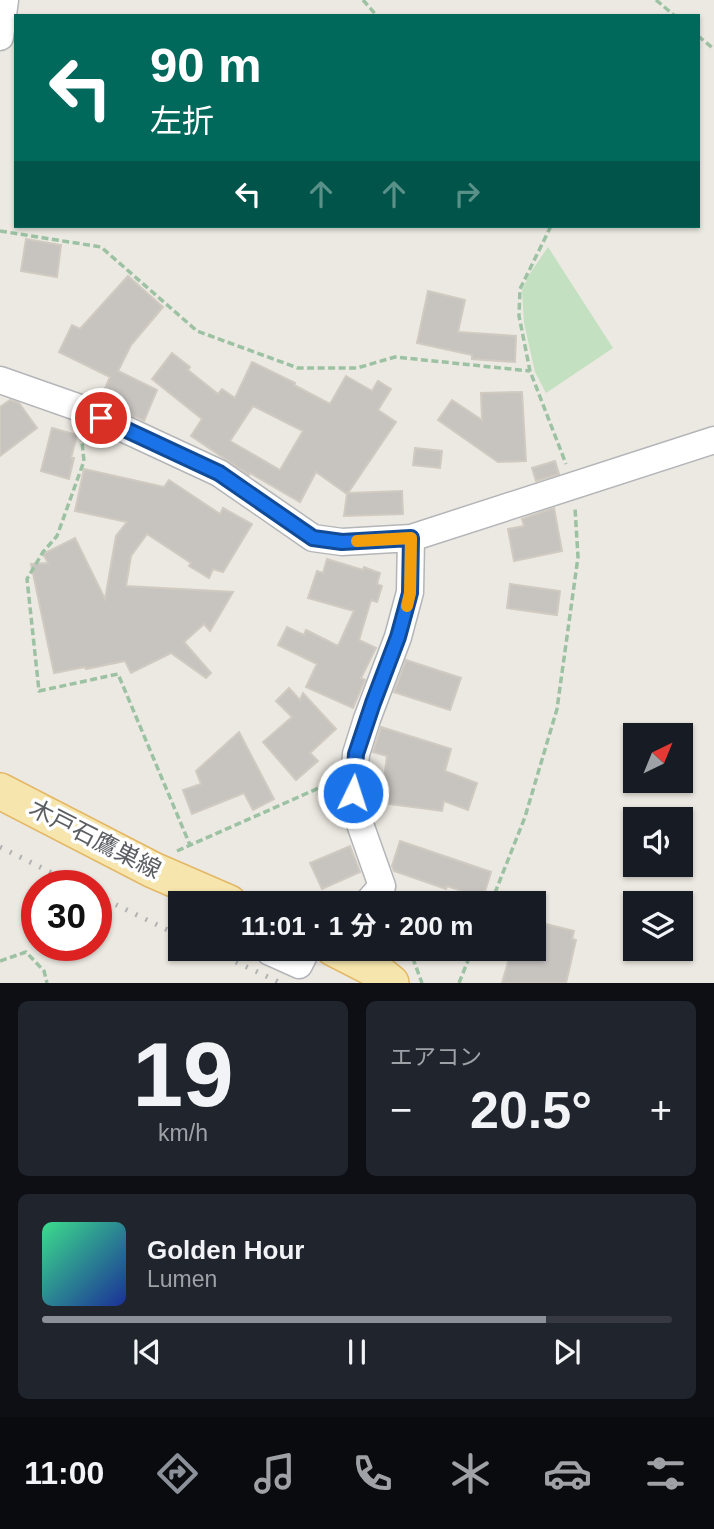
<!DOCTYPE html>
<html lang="ja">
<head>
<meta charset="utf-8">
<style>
	:root { --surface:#171b24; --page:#20242c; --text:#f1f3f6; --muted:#9ea1a6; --line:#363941; --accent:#8c9099 }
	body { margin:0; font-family:Arial,"Noto Sans JP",sans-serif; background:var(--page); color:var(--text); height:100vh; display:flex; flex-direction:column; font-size:26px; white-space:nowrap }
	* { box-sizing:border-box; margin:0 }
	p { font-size:23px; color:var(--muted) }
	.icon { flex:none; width:38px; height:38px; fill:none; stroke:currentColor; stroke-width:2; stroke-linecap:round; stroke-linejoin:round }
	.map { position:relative; height:983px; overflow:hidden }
	.details { display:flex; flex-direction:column; gap:18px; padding:18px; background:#0d0f14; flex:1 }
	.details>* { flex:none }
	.guide { position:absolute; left:14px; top:14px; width:686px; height:214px; border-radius:0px; box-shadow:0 2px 5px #0004; background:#00695c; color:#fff; overflow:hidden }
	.needle { width:46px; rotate:43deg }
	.buttons { position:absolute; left:623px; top:723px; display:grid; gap:14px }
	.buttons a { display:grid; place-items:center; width:70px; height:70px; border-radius:0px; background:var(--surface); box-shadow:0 2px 5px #0004; font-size:35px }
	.speed { position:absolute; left:21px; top:870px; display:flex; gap:14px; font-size:35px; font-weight:700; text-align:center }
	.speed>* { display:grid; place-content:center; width:91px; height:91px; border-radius:50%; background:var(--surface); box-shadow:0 2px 5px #0004; line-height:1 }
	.speed .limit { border:10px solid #d22; background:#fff; color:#111 }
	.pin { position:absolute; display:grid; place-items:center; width:60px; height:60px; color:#fff; margin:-30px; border:4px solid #fff; border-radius:50%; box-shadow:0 2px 7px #0007 }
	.me { position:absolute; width:77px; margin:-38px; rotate:4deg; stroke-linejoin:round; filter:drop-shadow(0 0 5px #0008) }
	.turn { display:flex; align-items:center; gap:24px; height:147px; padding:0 21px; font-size:32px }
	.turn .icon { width:91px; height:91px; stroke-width:2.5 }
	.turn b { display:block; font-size:49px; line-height:60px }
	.lanes { display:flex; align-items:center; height:66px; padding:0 21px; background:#0003; justify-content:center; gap:35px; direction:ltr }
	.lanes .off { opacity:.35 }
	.big { font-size:52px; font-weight:700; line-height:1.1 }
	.details .tile { flex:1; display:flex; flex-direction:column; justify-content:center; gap:10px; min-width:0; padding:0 24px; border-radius:10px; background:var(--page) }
	.details .dial { align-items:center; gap:0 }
	.dial b { font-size:91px; line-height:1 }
	.song { display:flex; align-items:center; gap:21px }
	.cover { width:84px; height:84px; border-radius:10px; background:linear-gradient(135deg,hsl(150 70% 55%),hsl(230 70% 35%)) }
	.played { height:7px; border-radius:4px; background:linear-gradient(90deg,var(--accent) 80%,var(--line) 80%) }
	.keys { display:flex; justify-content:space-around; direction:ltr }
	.heat { display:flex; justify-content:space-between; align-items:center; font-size:38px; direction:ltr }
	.details .tiles { flex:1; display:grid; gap:18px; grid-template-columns:1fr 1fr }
	.tile:last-child { grid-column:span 2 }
	.trip { position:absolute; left:168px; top:891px; width:378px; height:70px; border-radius:0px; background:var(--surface); box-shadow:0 2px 5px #0004; font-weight:700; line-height:70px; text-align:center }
	.menu { display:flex; height:112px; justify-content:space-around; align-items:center; background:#090b0e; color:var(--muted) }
	.menu .icon { width:49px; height:49px }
	.menu .current { color:var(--accent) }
	.menu b { font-size:32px; color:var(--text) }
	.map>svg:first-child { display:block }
</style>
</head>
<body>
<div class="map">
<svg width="714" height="983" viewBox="0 0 714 983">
	<rect width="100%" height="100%" fill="#ece9e2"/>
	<!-- green -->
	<path fill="#c3e1c1" d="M548,247L613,348L546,393L535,372L524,323L522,290L529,275Z"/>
	<!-- building -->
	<path fill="#c7c4c0" stroke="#d0cac1" stroke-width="2" fill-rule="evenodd" d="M26,239L61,245L57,277L21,271Z
		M128,276L163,307L131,345L118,371L157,390L144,421L100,400L110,377L59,352L72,325L80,329Z
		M428,291L465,300L458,332L516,336L515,362L472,359V355L417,343Z
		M172,353L190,367L188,370L218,394L222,389L235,398L252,362L295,383L294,385L330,404L346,376L372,391L378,381L391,389L378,410L396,422L348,493L402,491L403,514L344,516L347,494L316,472L300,502L250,473L249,475L191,436L202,419L152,379ZM253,406L303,431L280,470L230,441Z
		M522,392L526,461L498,462L438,420L452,400L482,420L481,393Z
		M10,400L19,403L37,428L0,456V407Z
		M52,428L77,435L71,458H74L69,479L41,471Z
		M415,448L442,451L440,468L413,465Z
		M555,461L559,474L536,481L532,468Z
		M84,469L164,487L169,480L220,514L223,508L252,524L223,572L213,569L209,578L189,566L191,563L147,534L131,556L126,586L233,592L210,631L204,624L184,642L211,673L206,678L171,653L131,673L125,661L86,669L85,667L54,673L31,564L48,563L43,554L75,538L105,599L116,536L127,522L75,511Z
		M554,508L562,551L514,561L508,529L524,526L522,519Z
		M327,559L363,570L364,567L380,573L377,584L382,586L377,602L371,600L359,640L376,648L361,678L365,680L353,708L306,687L317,664L278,645L287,627L304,635L306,630L338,646L354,611L308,598L317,571L323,573Z
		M510,584L560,591L557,615L507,608Z
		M406,660L461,678L450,710L394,692Z
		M289,688L300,700L303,693L336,729L310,753L318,761L296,780L263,742L292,717L276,701Z
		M381,727L451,749L445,771L477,783L468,810L444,801L442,811L381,803L387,756L373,752Z
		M239,732L274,799L253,810L244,793L192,814L183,790L201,784L196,771Z
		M400,841L491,872L483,898L447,886L446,889L394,871L392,866Z
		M350,846L360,872L322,889L310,863Z
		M534,921L574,931L572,939L576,940L566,983H502L512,948H534Z"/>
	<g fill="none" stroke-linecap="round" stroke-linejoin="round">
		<defs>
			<path id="minor" d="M0,37L5,0
				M0,380L77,407L219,473L313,538L342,542L411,538L714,440
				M367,903L382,886L360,824L353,793L356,754L367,719L398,637L410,592L411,538
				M270,952L299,965L305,953"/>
			<path id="major" d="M0,791L153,870L229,903
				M333,948L374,969L391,983"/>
		</defs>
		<!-- minor casing -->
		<use href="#minor" stroke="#b3b5b8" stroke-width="29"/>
		<!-- major casing -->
		<use href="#major" stroke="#e3b765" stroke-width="38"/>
		<!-- path -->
		<path stroke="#9cc2a3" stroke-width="3.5" stroke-dasharray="7 3.5" stroke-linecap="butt" d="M363,0L377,16
			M656,0L675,16
			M698,36L714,49
			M551,226L520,289L519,316L530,371L566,464
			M0,231L101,247L197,331L298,368H357L395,357L530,371
			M81,433L84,461L57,536L43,552L27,579L39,691L118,674L190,845
			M177,851L330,783
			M491,903L525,817L557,709L578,557L575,508
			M409,948L422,983
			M0,961L26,952L44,971L47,983
			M459,983L473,948"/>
		<!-- minor -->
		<use href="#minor" stroke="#fff" stroke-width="26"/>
		<!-- major -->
		<use href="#major" stroke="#f6e6ad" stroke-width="35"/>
		<!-- rail -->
		<path stroke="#b1b2b2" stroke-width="5" stroke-dasharray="2 9" stroke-linecap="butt" d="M0,847L78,886
			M96,895L180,936
			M206,948L281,983"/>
	</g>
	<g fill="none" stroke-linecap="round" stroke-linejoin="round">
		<defs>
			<path id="route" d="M101,418L219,473L313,538L342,542L411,538L410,593L398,637L373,703L356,754L353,793"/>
		</defs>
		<!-- route casing -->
		<use href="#route" stroke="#114b97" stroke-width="18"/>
		<!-- route -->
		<use href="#route" stroke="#1a73e8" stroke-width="12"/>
		<!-- slow -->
		<path stroke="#f59e0b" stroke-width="12" d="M357,541L411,538L410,593L407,606"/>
	</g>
	<g text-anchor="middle" stroke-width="7" stroke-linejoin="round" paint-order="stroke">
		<!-- street labels -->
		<g font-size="24" fill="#5b5e62" stroke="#fff">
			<text transform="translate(95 839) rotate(27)" y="8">木戸石鷹巣線</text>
		</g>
	</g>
</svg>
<div class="buttons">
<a><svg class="needle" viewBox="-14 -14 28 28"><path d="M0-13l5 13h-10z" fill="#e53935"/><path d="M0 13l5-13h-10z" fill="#9ea1a6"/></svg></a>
<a><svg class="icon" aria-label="sound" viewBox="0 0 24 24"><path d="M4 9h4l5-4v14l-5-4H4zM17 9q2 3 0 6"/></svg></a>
<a><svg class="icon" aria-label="layers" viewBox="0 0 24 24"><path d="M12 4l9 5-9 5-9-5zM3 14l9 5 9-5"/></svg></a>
</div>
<div class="speed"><div class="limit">30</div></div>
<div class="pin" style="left:101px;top:418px;background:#d93025"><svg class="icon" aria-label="arrive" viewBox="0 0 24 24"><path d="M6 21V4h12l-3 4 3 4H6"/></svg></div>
<svg class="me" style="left:353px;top:793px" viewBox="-20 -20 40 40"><circle r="17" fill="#1a73e8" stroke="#fff" stroke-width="3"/><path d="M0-11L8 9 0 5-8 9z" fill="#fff"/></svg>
<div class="trip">11:01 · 1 分 · 200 m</div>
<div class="guide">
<div class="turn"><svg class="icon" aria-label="left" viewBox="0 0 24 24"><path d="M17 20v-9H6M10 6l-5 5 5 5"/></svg><div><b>90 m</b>左折</div></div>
<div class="lanes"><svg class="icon" aria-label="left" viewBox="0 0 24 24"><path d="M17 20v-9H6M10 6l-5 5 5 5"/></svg><svg class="icon off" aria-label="ahead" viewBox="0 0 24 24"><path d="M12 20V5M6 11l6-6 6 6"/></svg><svg class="icon off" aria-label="ahead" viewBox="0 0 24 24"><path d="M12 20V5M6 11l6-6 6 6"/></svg><svg class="icon off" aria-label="right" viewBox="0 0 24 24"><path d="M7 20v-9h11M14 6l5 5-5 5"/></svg></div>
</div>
</div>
<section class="details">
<div class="tiles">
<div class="tile dial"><b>19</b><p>km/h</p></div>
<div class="tile"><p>エアコン</p>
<div class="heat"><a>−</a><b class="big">20.5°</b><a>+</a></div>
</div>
<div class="tile">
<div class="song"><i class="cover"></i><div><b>Golden Hour</b><p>Lumen</p></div></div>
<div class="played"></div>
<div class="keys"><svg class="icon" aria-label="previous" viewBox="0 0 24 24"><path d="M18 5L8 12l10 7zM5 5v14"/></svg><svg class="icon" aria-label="pause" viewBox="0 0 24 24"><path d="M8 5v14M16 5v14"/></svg><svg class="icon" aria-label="next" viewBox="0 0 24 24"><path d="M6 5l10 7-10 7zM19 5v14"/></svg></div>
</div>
</div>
</section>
<nav class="menu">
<b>11:00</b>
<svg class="icon current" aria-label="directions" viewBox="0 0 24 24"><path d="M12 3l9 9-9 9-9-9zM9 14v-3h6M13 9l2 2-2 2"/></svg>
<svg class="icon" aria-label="music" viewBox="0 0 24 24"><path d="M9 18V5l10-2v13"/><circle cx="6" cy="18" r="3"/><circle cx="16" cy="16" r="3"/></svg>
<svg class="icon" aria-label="phone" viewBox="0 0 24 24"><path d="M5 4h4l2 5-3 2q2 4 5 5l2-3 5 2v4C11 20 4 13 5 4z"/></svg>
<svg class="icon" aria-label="climate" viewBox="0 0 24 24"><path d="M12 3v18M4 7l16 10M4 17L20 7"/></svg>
<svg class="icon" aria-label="car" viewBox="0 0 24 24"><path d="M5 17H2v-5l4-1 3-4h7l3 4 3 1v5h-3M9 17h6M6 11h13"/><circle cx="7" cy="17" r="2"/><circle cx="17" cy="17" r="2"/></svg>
<svg class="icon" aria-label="filters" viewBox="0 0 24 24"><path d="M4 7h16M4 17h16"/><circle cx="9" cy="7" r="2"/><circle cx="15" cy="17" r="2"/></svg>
</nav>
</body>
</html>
